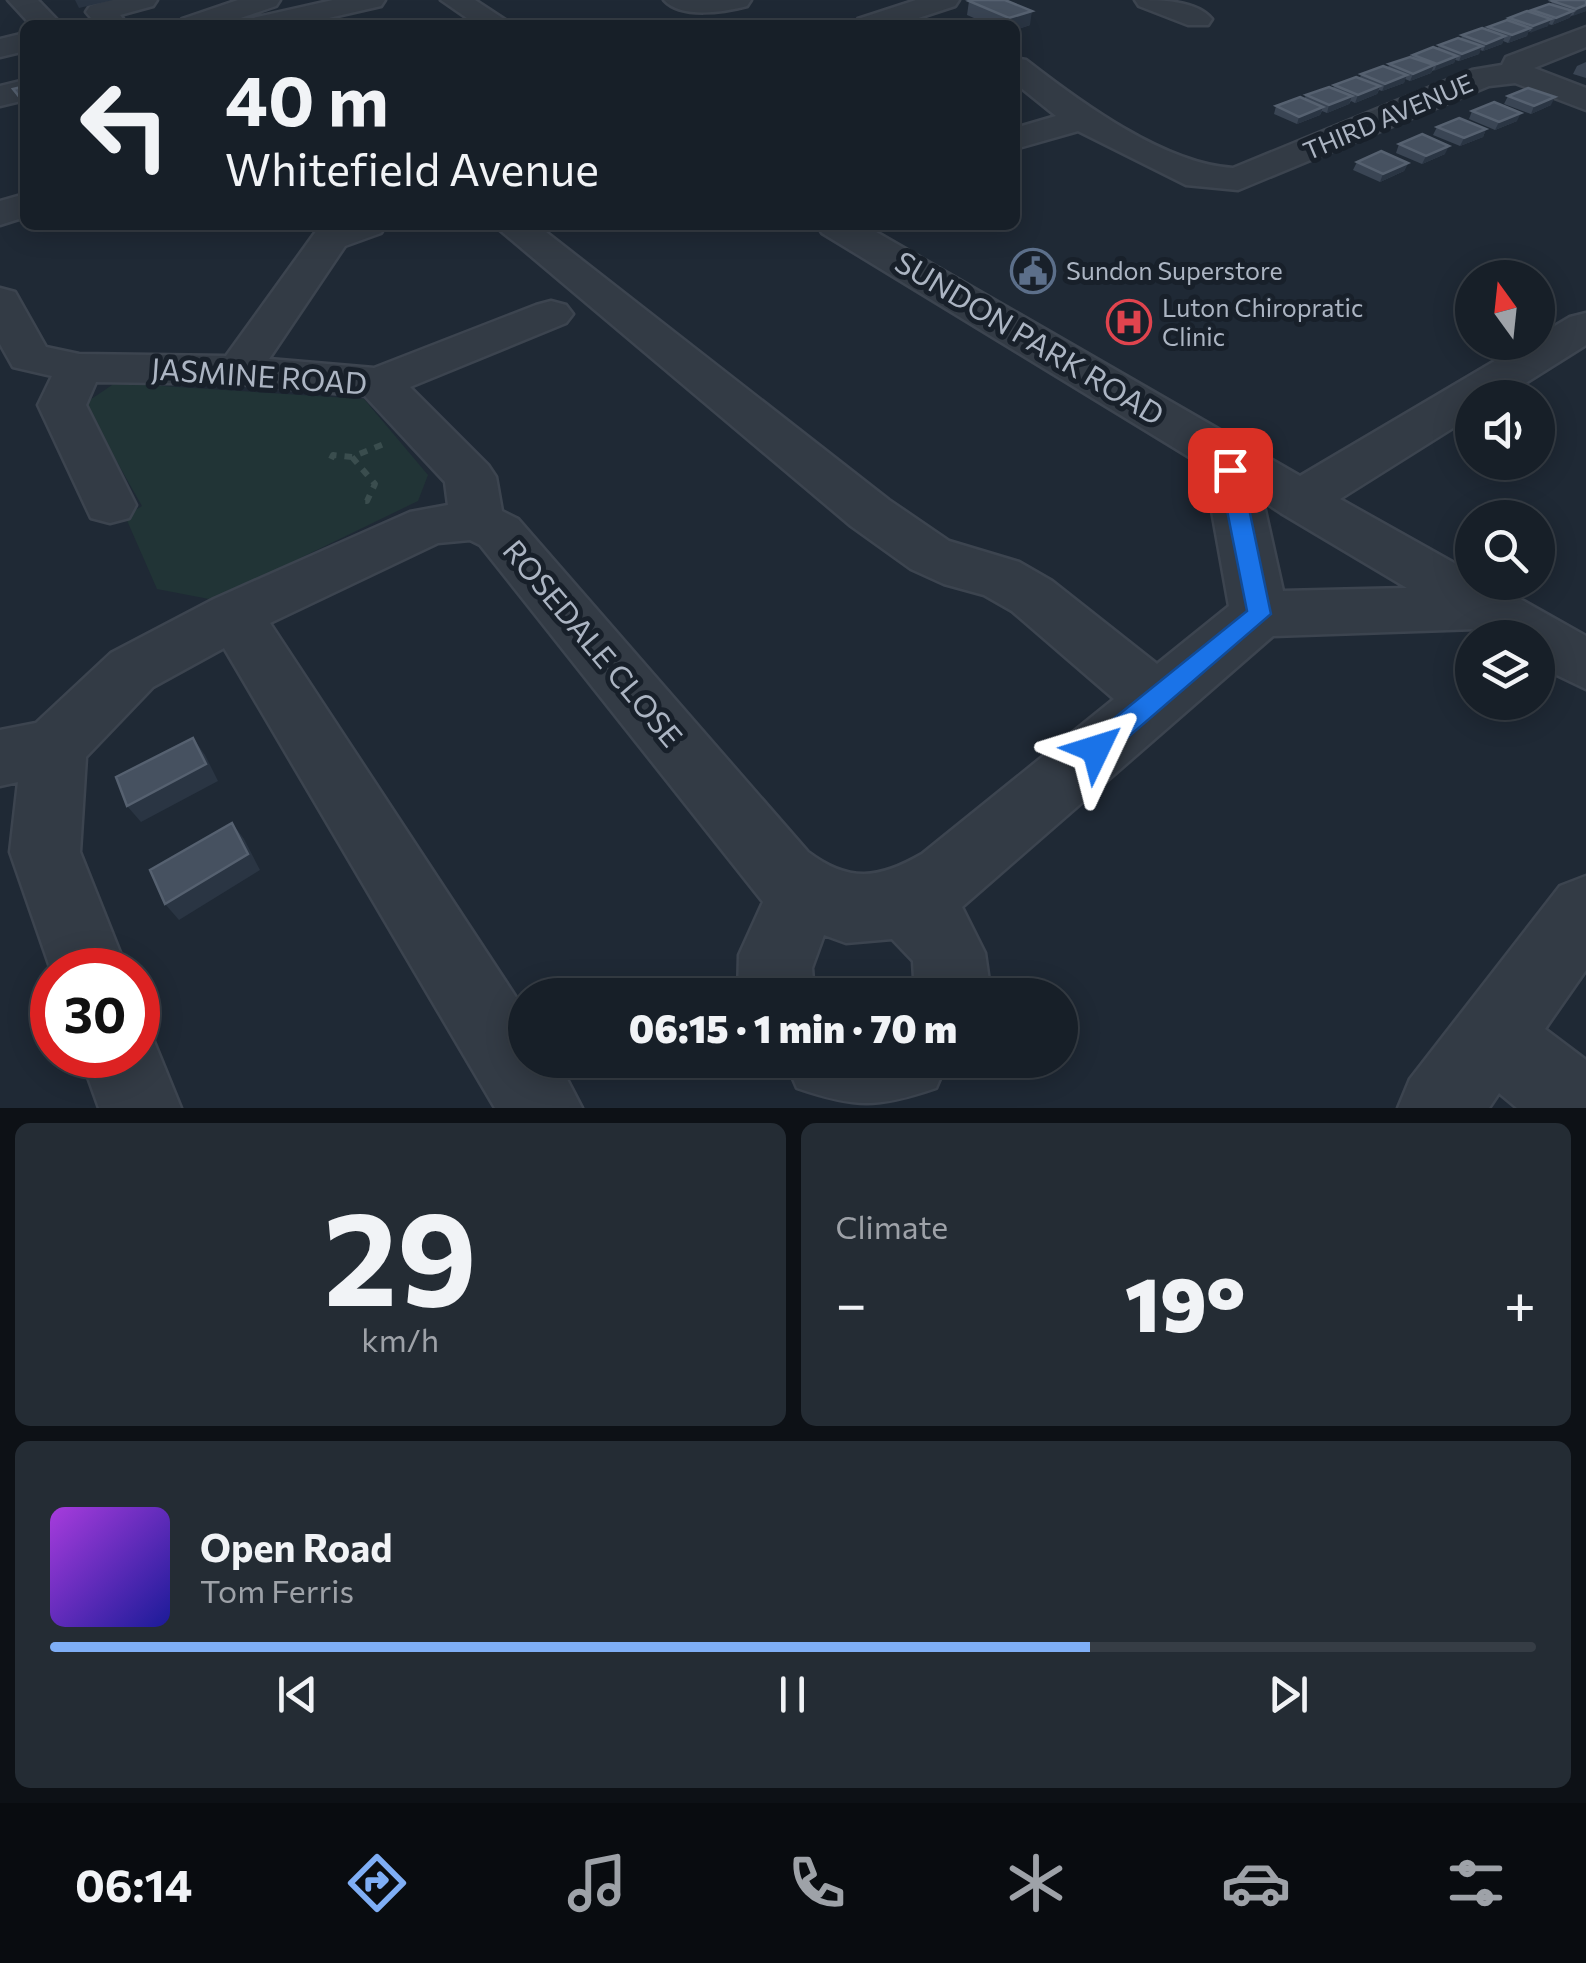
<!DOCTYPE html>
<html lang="en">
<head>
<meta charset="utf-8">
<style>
	:root { --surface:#171f28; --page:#242c34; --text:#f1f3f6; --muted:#9ea2a8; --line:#363d45; --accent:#7faef5 }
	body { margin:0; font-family:Commissioner,sans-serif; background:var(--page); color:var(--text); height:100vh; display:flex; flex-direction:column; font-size:38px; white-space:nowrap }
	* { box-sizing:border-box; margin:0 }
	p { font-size:32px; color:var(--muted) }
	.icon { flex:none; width:55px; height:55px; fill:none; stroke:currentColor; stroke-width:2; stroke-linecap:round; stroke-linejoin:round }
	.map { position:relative; height:1108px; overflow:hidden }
	.details { display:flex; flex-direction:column; gap:15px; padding:15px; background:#0d1116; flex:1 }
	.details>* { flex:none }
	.top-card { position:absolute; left:20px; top:20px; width:1000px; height:210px; border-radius:15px; box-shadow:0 5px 25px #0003,0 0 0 2px var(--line); background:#171f28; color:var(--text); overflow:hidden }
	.needle { width:65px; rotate:345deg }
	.controls { position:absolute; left:1455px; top:260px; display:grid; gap:20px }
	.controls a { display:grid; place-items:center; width:100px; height:100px; border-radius:50%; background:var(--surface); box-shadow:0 5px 25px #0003,0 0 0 2px var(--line); font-size:50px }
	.speed { position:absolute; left:30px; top:948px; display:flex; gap:20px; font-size:50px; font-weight:700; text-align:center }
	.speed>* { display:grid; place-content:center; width:130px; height:130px; border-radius:50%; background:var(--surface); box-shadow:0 5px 25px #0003,0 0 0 2px var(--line); line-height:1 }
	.speed .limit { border:15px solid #d22; background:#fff; color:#111 }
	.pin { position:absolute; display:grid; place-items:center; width:85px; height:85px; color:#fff; margin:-42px; border-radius:20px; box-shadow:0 5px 15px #0006 }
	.me { position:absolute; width:110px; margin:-55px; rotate:49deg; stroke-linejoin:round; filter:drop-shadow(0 0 8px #0008) }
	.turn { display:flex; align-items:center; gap:35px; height:210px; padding:0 40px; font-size:45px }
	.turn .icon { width:130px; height:130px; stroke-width:2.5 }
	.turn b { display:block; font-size:70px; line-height:85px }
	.big { font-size:75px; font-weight:800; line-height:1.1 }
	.details .card { flex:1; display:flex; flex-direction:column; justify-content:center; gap:15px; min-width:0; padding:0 35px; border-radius:15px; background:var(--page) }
	.details .dial { align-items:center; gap:0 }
	.dial b { font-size:130px; line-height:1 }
	.song { display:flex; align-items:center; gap:30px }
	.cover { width:120px; height:120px; border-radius:15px; background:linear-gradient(135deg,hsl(280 70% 55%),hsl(240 70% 35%)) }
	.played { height:10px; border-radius:5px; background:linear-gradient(90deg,var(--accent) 70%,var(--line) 70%) }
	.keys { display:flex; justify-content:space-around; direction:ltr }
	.heat { display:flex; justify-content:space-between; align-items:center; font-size:55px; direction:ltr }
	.details .tiles { flex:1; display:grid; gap:15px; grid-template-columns:1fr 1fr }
	.card:last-child { grid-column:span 2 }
	.trip { position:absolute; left:508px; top:978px; width:570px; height:100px; border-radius:50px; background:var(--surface); box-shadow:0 5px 25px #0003,0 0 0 2px var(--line); font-weight:800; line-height:100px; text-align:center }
	.menu { display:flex; height:160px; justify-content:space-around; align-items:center; background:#090c10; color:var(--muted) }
	.menu .icon { width:70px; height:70px }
	.menu .on { color:var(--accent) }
	.menu b { font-size:45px; color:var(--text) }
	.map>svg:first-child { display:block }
</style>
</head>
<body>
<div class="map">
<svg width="1586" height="1108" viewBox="0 0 1586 1108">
	<rect width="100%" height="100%" fill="#1f2935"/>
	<!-- green -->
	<path fill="#213436" d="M115,383L364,399L428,475L418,501L214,600L157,589L125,516L142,506L84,404Z"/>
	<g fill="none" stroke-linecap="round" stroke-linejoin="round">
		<defs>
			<path id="minor" d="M8,0H38L62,25H31Z
				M111,0H157L153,6L120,15L128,25H97L86,12L90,6Z
				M238,0H280L276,6L220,25H177L182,19Z
				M333,0H385L381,6L298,25H244L249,19Z
				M441,0H475L513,25H477Z
				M664,0H751L747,6C725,12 681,19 664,0Z
				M916,0H959L955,6L897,25H853L858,19Z
				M1135,0C1160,0 1196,0 1212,19L1208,25H1188L1139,6Z
				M1586,27V47L1534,68L1586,88V110L1515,83L1489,86L1238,190L1186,185L1078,131L1015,149V128L1056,116L1015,83V58L1026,60C1080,102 1164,164 1233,168L1472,70L1502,65L1506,57Z
				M25,33V51L0,57V39Z
				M25,80V100L0,106V86Z
				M25,194V217L0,225V201Z
				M330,225H386L381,233L345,246L269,359L374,368L536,305L551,301L566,305L573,314L566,323L410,387L488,465L496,477L502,511L518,519L808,852C849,883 879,879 922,854L1114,699L1012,611L984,595L944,584L911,569L851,526L494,225H537L889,500L949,541L1019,562L1052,581L1157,664L1229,606L1204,466L822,233L817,225H864L1300,476L1527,342H1538V336L1570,317L1586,313V345L1502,398H1472V416L1340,499L1472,573V582H1490L1586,636V689L1538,666V638H1491L1476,629L1273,636L962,907L985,953L991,995H915L913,961L892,939L846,943L824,935L812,968L814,995H738L739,955L763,902L480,545L470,540L438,543L270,623L525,1011V1060H557L582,1108H495L224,648L153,687L86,757L80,852L127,970L52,973L10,852L18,782L0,786V730L36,723L111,653L214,599L410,512L448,505L445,482L365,396L239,384L96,382L86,405L136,505L129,518L110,523L91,518L38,405L52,376L13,367L0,344V288L15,292L46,347L79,354L226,356L317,230ZM1263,501L1281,513L1407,588L1283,591Z
				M1586,876V970L1545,1029L1586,1060V1108H1517L1499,1093L1489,1108H1398L1410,1079L1560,886Z
				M138,1023L148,1027L181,1108H99L80,1055H138Z
				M785,1060H948L936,1088C878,1108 855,1108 797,1088Z"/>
		</defs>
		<!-- minor casing -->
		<use href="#minor" stroke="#3c444f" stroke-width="5"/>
		<!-- path -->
		<path stroke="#3a4d4e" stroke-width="6" stroke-dasharray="8 8" stroke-linecap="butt" d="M352,457L375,484L367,501H360
			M331,459L333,455L352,457L384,444"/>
		<!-- minor -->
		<use href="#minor" fill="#333b45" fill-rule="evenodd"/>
	</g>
	<!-- wall -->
	<path fill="#3a4554" d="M1586,0V11L1571,16L1569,18L1552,25L1548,24V26L1528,32L1527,36L1508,43L1503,41L1502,44L1483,51L1480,50L1479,54L1459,61L1455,60L1454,63L1432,71L1431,73L1410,81L1405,79L1404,83L1382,91L1379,90L1377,94L1355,103L1351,101L1349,104L1327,113L1322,111L1320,115L1297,124L1274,114L1276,106L1304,99L1306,95L1333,89L1334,85L1360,78L1361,74L1388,68L1389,64L1412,57L1413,55L1437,49L1439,45L1461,39L1462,35L1487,30L1488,27L1508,21L1509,18L1531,12L1532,10L1551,4L1552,1Z
		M969,1L1030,25L1015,30V25H990L967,15Z
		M1586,62V78L1573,74L1577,66Z
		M25,86V110L13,89Z
		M1508,96L1551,105L1531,114L1504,104Z
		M1472,111L1517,121L1495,130L1469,119Z
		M1437,127L1486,129L1483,137L1460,146L1433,135Z
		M1399,144L1445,154L1422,164L1396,153Z
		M1357,162L1408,163L1404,171L1380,182L1353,170Z"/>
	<!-- shaded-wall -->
	<path fill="#2a3543" d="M75,0H113L79,8Z
		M1586,5V11L1573,16L1576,9Z
		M1032,11L1030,25L1015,30V25H1009V18Z
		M1573,11L1569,18L1552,25L1556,18Z
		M1551,19L1548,26L1530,33L1533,26Z
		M1530,28L1527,36L1508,43L1512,35Z
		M1505,36L1502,44L1483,51L1486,44Z
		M1482,46L1479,54L1459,61L1462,54Z
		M1457,56L1454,63L1434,71L1437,64Z
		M1434,65L1431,73L1410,81L1413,74Z
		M1407,75L1404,83L1382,91L1385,84Z
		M1380,86L1377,94L1355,103L1358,95Z
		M1352,96L1349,104L1327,113L1329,105Z
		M1555,97L1551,105L1531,114L1534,106Z
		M1323,107L1320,115L1297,124L1299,117Z
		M1521,113L1517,121L1495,130L1499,122Z
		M1486,129L1483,137L1460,146L1464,138Z
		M1449,146L1445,154L1422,164L1426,156Z
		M1408,163L1404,171L1380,182L1383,174Z
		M193,738L205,755L218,781L141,822L127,806Z
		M232,823L244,839L260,870L179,920L165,904Z"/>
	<!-- building -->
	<path fill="#465160" stroke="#566170" stroke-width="2.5" d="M973,0H1005L1032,11L1009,18L969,1Z
		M1556,0H1586V5L1576,9L1552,1Z
		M1549,4L1573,11L1556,18L1532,10Z
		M1527,11L1551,19L1533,26L1509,18Z
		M1507,20L1530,28L1512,35L1488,27Z
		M1482,28L1505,36L1486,44L1462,35Z
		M1458,38L1482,46L1462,54L1439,45Z
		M1433,47L1457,56L1437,64L1413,55Z
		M1410,57L1434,65L1413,74L1389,64Z
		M1383,66L1407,75L1385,84L1361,74Z
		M1356,77L1380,86L1358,95L1334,85Z
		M25,86V104L13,89Z
		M1329,87L1352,96L1329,105L1306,95Z
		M1528,88L1555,97L1534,106L1508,96Z
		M1300,97L1323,107L1299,117L1276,106Z
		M1494,102L1521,113L1499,122L1472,111Z
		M1459,118L1486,129L1464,138L1437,127Z
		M1422,134L1449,146L1426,156L1399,144Z
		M1381,151L1408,163L1383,174L1357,162Z
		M193,738L206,764L127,806L116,777Z
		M232,823L248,854L165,904L150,870Z"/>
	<!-- route -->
	<path fill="#1a73e8" stroke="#114b97" stroke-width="2.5" d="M1230,462L1241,470L1271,614L1105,757L1096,760L1086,757L1082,749L1086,741L1247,611L1219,470Z"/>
	<!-- icons -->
	<defs>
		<symbol id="civic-ring" viewBox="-11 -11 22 22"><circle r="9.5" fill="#18202a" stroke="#5c6f8a" stroke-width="1.5"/><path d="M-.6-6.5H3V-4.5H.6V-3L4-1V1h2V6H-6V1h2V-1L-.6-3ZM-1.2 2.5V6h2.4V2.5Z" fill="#5c6f8a"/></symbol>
		<symbol id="hospital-ring" viewBox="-11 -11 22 22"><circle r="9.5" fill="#18202a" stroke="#e0444e" stroke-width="1.5"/><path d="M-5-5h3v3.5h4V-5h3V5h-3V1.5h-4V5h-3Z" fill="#e0444e"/></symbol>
	</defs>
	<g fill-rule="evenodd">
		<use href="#civic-ring" x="1008" y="246" width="50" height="50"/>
		<use href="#hospital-ring" x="1104" y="297" width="50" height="50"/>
	</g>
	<g text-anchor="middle" stroke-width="10" stroke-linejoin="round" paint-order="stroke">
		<!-- far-street labels -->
		<g font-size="25" fill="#acb5c3" stroke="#18202a">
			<text transform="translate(1388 117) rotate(-23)" y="9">THIRD AVENUE</text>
		</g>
		<!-- far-poi labels -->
		<g font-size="25" fill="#acb5c3" stroke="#18202a" text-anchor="start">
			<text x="1066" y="280">Sundon Superstore</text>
			<text x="1162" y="317">Luton Chiropratic<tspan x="1162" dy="29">Clinic</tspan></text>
		</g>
		<!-- street labels -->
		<g font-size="30" fill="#acb5c3" stroke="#18202a">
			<text transform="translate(1029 339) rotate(31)" y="10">SUNDON PARK ROAD</text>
			<text transform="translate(259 377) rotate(4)" y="10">JASMINE ROAD</text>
			<text transform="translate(592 644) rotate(50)" y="10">ROSEDALE CLOSE</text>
		</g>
	</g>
</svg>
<div class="controls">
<a><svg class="needle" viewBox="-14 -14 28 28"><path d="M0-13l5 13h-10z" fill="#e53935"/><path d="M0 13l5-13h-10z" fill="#9ea2a8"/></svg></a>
<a><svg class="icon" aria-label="sound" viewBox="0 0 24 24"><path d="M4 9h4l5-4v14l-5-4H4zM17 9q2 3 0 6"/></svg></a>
<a><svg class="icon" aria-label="search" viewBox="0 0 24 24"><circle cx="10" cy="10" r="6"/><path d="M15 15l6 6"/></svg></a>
<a><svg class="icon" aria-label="layers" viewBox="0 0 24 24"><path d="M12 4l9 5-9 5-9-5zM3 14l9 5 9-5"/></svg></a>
</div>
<div class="speed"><div class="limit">30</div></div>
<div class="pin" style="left:1230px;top:470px;background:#d93025"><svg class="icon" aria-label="arrive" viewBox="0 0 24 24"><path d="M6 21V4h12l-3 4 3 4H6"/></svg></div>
<svg class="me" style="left:1096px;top:749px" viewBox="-20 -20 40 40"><path d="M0-17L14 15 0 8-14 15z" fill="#1a73e8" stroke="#fff" stroke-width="4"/></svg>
<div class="trip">06:15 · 1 min · 70 m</div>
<div class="top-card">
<div class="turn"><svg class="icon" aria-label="left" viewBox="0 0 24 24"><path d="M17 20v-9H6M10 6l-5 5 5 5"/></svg><div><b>40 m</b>Whitefield Avenue</div></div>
</div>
</div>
<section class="details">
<div class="tiles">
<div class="card dial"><b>29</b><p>km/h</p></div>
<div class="card"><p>Climate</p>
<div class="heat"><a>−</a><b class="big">19°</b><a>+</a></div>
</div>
<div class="card">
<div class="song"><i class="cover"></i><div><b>Open Road</b><p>Tom Ferris</p></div></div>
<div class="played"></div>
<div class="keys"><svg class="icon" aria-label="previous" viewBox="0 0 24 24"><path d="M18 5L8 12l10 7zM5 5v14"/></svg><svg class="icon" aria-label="pause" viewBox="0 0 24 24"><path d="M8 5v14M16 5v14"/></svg><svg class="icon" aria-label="next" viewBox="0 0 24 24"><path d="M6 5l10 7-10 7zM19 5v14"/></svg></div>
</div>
</div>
</section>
<nav class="menu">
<b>06:14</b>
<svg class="icon on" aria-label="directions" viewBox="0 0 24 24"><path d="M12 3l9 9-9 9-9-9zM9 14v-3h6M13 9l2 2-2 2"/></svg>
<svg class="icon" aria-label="music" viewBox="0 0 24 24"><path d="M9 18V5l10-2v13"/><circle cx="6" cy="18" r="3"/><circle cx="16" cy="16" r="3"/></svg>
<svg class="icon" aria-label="phone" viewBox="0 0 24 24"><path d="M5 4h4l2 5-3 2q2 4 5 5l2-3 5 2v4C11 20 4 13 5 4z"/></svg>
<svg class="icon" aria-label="climate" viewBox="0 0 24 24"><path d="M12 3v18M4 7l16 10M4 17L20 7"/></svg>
<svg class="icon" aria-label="car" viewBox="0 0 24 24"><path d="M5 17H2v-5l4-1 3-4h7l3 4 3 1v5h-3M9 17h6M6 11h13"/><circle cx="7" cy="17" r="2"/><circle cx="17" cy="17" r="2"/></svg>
<svg class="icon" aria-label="filters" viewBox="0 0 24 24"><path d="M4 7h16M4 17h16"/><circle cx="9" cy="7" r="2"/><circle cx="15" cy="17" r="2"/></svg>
</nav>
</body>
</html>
